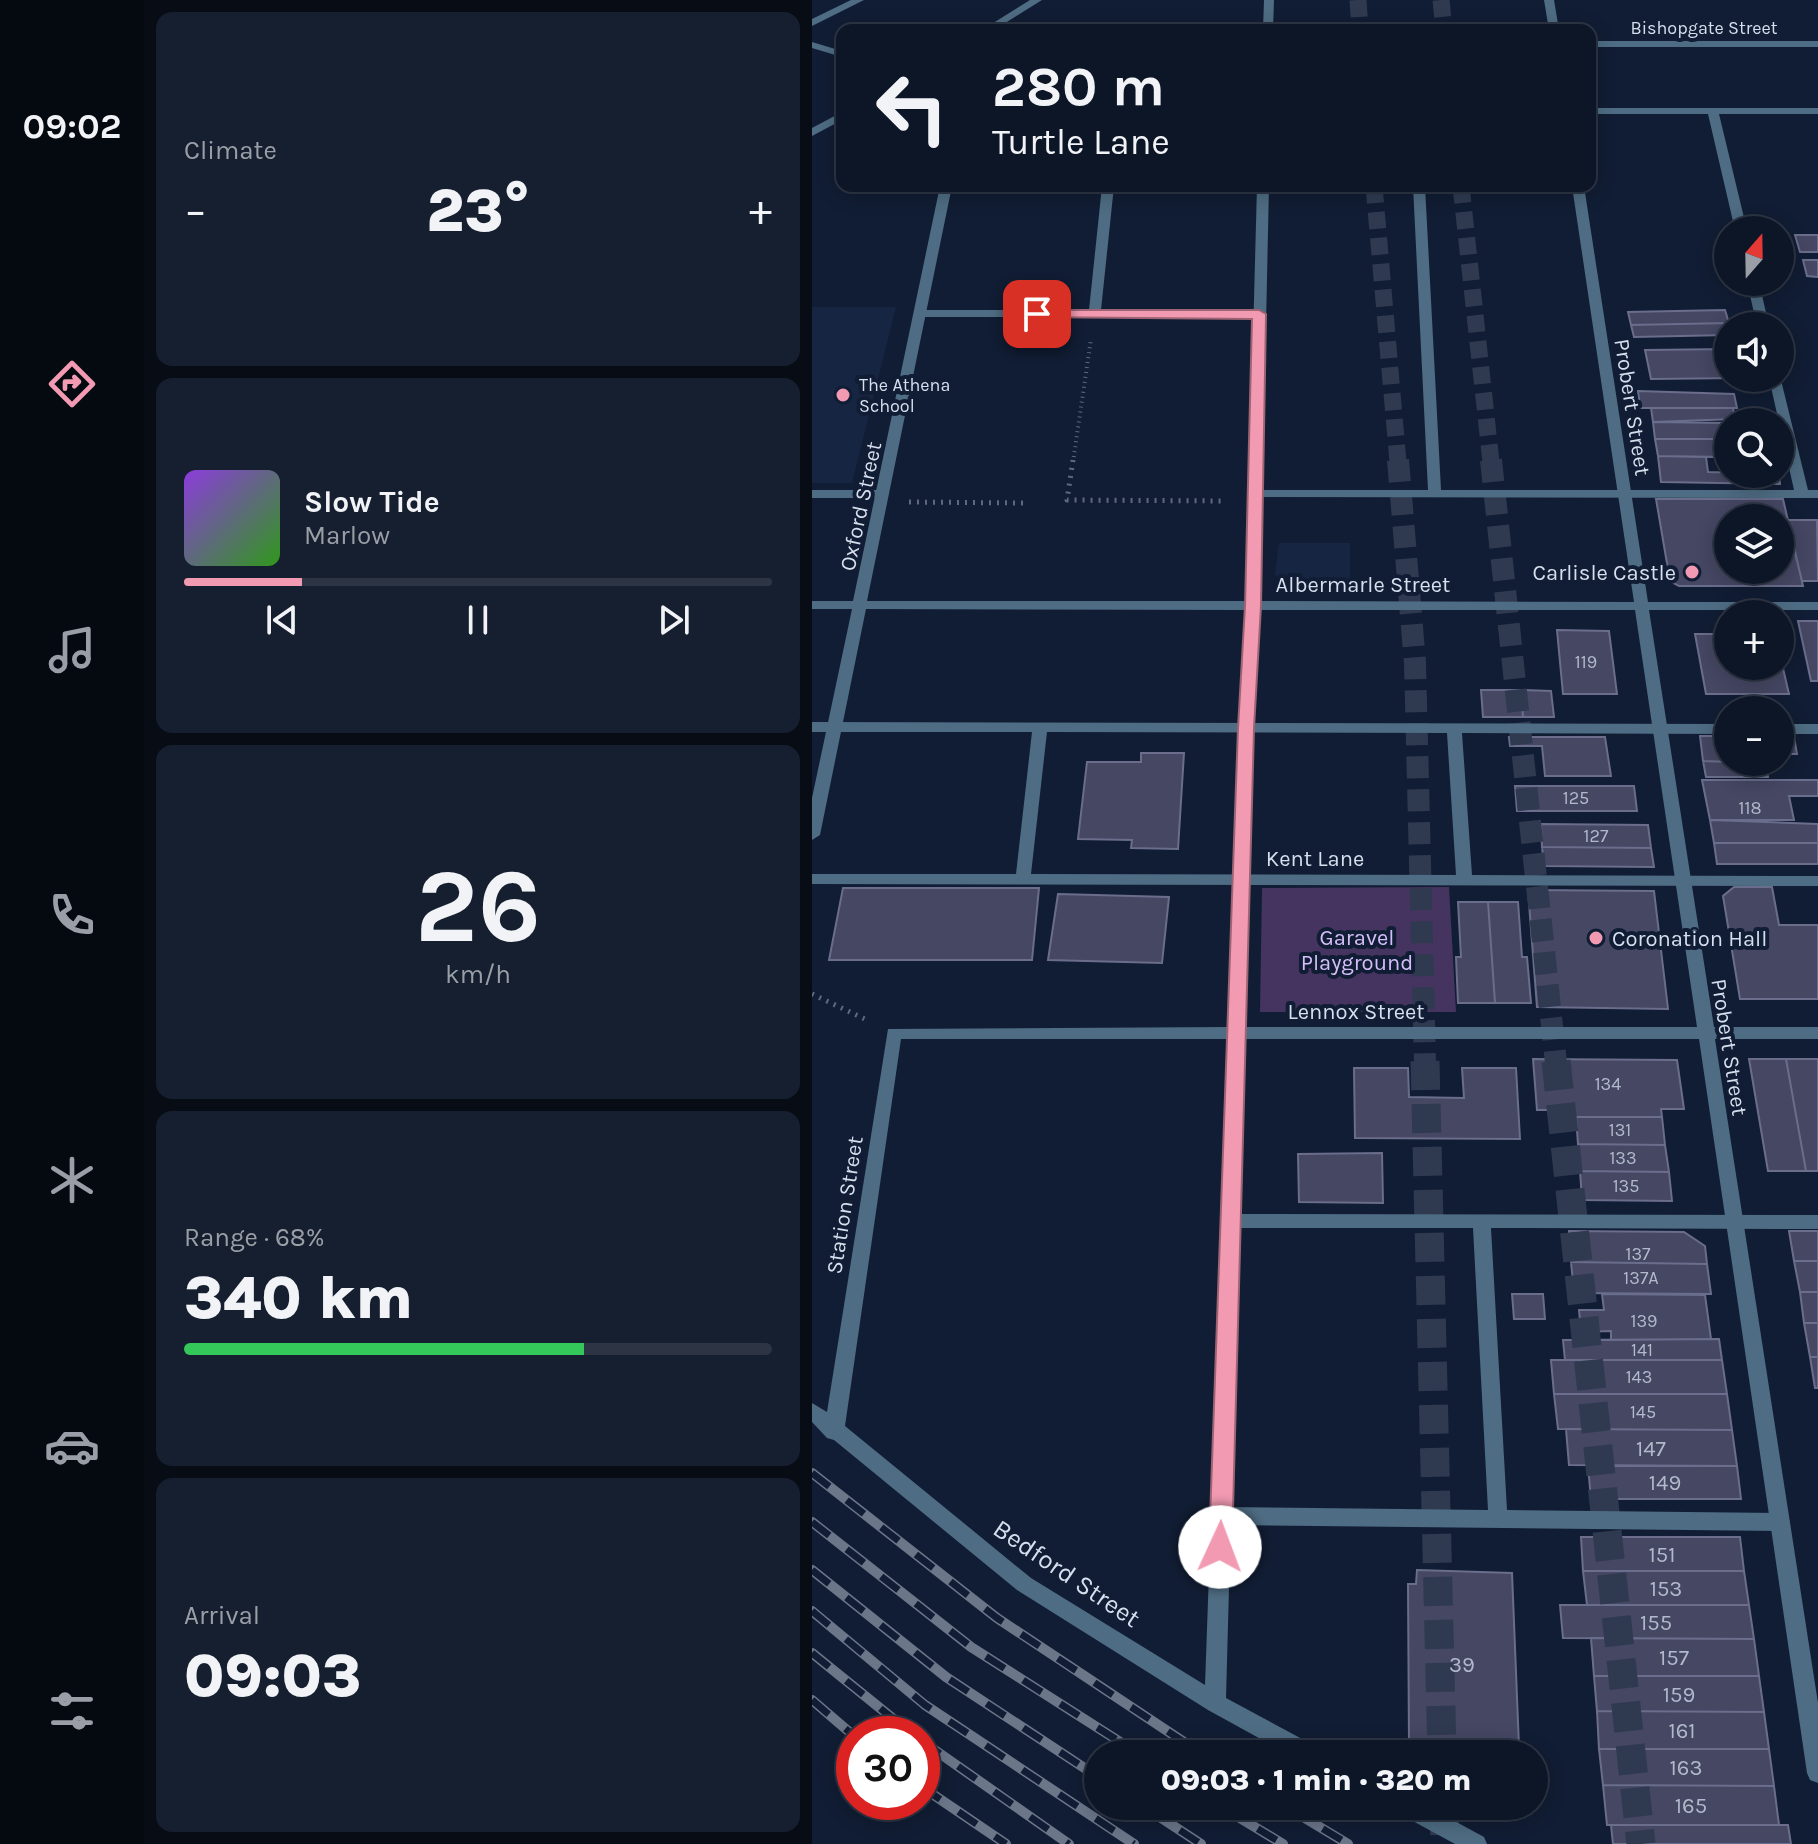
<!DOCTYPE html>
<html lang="en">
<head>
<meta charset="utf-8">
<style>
	:root { --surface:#0d1627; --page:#161f2f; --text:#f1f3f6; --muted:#9a9fa7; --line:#2d3544; --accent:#f19ab2 }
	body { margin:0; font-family:Karla,sans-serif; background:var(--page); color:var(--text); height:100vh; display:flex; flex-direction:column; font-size:30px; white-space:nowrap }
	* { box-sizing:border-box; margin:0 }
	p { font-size:26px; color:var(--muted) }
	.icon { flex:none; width:44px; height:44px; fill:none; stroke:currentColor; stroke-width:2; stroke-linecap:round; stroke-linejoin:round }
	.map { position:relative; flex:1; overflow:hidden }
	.details { display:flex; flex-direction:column; gap:12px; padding:12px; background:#070c15; width:668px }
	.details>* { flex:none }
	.banner { position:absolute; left:24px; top:24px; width:760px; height:168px; border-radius:16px; box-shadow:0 4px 20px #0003,0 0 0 2px var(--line); background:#0d1627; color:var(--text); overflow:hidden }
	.needle { width:52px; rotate:20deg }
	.tools { position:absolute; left:902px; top:216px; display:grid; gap:16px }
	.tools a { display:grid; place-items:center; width:80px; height:80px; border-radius:50%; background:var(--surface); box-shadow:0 4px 20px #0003,0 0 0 2px var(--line); font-size:40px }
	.speed { position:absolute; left:24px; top:1716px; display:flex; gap:16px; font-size:40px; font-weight:700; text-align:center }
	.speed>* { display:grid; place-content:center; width:104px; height:104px; border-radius:50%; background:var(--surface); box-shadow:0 4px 20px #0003,0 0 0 2px var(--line); line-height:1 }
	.speed .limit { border:12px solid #d22; background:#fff; color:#111 }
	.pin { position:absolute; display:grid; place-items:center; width:68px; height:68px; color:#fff; margin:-34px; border-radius:16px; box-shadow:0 4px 12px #0006 }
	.me { position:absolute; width:88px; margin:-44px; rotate:2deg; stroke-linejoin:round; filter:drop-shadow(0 0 6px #0008) }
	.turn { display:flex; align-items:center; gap:28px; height:168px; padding:0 24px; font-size:36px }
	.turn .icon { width:104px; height:104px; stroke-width:2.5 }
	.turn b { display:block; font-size:56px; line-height:68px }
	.big { font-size:60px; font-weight:800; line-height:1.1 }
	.details .tile { flex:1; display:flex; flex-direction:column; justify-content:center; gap:12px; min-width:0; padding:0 28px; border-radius:16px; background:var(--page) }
	.details .dial { align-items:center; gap:0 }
	.dial b { font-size:104px; line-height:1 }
	.song { display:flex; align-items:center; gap:24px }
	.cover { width:96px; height:96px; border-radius:12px; background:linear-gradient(135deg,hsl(270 70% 55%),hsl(110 70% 35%)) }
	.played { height:8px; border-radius:4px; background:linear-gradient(90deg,var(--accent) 20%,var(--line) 20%) }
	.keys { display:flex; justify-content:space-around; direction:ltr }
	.heat { display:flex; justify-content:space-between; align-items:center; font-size:44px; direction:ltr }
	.charge { height:12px; border-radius:6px; background:linear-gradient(90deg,#34c759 68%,var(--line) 0) }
	.trip { position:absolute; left:272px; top:1740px; width:464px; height:80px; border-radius:40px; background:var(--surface); box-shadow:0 4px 20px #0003,0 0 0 2px var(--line); font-weight:800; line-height:80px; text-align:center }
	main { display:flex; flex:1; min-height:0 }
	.dock { display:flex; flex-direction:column; width:144px; justify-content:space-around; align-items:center; background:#050910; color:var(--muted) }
	.dock .icon { width:56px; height:56px }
	.dock .current { color:var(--accent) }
	.dock b { font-size:36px; color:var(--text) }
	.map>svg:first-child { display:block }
</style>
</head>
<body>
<main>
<nav class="dock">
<b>09:02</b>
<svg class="icon current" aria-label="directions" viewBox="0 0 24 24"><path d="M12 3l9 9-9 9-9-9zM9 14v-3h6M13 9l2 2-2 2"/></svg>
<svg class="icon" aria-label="music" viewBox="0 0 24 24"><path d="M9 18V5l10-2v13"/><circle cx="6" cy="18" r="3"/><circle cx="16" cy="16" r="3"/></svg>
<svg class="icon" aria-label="phone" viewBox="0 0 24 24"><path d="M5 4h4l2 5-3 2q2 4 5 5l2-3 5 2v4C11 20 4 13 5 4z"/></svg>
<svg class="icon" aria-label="climate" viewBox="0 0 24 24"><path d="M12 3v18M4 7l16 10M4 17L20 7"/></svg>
<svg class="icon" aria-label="car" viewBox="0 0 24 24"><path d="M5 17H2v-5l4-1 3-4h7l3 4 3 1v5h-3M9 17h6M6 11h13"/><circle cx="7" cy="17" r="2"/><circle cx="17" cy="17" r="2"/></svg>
<svg class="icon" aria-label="filters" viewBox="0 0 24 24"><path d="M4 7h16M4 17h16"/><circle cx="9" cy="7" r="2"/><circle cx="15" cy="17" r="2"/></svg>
</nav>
<section class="details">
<div class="tile"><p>Climate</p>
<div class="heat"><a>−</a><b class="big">23°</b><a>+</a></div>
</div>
<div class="tile">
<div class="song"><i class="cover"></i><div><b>Slow Tide</b><p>Marlow</p></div></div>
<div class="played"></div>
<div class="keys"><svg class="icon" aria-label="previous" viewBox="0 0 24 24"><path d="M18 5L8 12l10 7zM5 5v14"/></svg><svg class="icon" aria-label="pause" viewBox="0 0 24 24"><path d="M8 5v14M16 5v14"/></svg><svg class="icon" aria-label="next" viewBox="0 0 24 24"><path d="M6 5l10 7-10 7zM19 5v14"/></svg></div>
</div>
<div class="tile dial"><b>26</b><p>km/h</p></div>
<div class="tile"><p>Range · 68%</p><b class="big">340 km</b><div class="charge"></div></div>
<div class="tile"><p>Arrival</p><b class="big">09:03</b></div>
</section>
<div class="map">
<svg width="1006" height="1844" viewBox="0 0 1006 1844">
	<rect width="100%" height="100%" fill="#111d34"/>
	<!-- built -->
	<path fill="#162642" d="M84,307L40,483H0V307Z
		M467,543H538V587L483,588L463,575Z"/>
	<!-- green -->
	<path fill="#463460" d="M637,887L644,1012H448L450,888Z"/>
	<!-- building -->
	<path fill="#454763" stroke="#6a6d8b" stroke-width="2" fill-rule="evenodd" d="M983,235H1006V252H988Z
		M991,260H1006V277L995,276Z
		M913,310L917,323L819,325L816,312Z
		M917,323L916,335L822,337L819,325Z
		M916,349V378H930L839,379L833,350Z
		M826,391L922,394L925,408H828Z
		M839,408H921L923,419L841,422Z
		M841,422L916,423V439H843Z
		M843,439H916V457L846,456Z
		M846,456L894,457L896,472L967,474L968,484L849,482Z
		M844,499H971L991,586H867L858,581ZM916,518H968V570H916Z
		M975,520H1005L1006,581H990Z
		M986,621H1006V681H999Z
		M745,630L797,631L805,694H751Z
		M883,634H916V666L970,664L977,694H894Z
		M669,690H709L711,717H671Z
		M709,690L739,691L742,717H711Z
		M888,736H916V762L891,761Z
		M697,737H793L799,776H733L730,746H698Z
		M968,737H982L985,754H968Z
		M329,753H372L366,849L319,848L320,840L266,839L275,762H329Z
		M891,761L953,763L956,777H894Z
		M890,780H1006V796H977L982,820H898Z
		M703,786H822L825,811H705Z
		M898,820L1006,824V843H902Z
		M729,824L836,825L839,848L730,847Z
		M902,843H1006V864H905Z
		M730,847L839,848L842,867L732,866Z
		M922,887H960L967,925H1006V999H928L911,896Z
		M31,888H227L220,960H17Z
		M716,890L842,891L856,1009L725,1007Z
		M246,894L357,897L350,963L236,960Z
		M646,902H676L683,1003H646L644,957H649Z
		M676,902H706L710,957H715L719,1003H683Z
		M721,1059L865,1060L872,1109H849L850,1117H748L747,1110H725Z
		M937,1059H974L994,1171H956Z
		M974,1059H1006V1171H994Z
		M542,1068H596L597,1097L652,1098L650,1068H704L708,1139L543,1138Z
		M764,1117H850L853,1145L766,1144Z
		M766,1144L853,1145L857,1172L768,1171Z
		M570,1153L571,1203L487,1202L486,1154Z
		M768,1171L857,1172L860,1201L770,1200Z
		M757,1231L872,1232L893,1246L895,1264L759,1262Z
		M977,1231H1006V1261H982Z
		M982,1261H1006V1292H988Z
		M759,1262L895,1264L899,1294L762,1293Z
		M988,1292H1006V1323H992Z
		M700,1294H731L733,1319H702Z
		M790,1294L893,1295L899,1339L799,1340V1331L769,1332L767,1310H792Z
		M992,1323H1006V1357H998Z
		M907,1339L910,1360H753L751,1340Z
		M998,1357H1006V1388H1003Z
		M739,1360H910L915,1394H742Z
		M742,1394H915L920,1430L746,1429Z
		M754,1429L920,1430L925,1466L757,1465Z
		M776,1466H925L929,1499H779Z
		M769,1537H928L932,1571H771Z
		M605,1570L700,1573L707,1747L597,1744L596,1584H604Z
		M771,1571H932L937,1605H775Z
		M748,1605H937L942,1639L751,1638Z
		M779,1638L942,1639L947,1676H782Z
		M782,1676H947L952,1712L785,1711Z
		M785,1711L952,1712L957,1749H787Z
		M787,1749H957L962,1786L791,1785Z
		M791,1785L962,1786L967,1825H795Z
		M799,1825H976L979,1844H801Z"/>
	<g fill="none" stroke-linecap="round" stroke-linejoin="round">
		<!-- motorway-tunnel-far2 -->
		<path stroke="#2f3a50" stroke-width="17" stroke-dasharray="17 9" stroke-linecap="butt" d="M546,0L548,30
			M629,0L632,30
			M562,186L586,462
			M649,186L679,462"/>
		<!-- motorway-tunnel-far1 -->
		<path stroke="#2f3a50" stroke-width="22" stroke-dasharray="22 11" stroke-linecap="butt" d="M586,460L603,663L613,1063
			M679,460L744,1063"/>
		<!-- motorway-tunnel -->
		<path stroke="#2f3a50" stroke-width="29" stroke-dasharray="29 14" stroke-linecap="butt" d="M613,1061L630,1754
			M744,1061L829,1844
			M632,1806L633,1844"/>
		<!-- path-far1 -->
		<path stroke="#5e697d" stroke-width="4" stroke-dasharray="1 4" stroke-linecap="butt" d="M261,462L279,339"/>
		<!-- path -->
		<path stroke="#5e697d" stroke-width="5" stroke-dasharray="2 6" stroke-linecap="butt" d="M261,460L255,500L414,501
			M97,502L211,503
			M0,994L57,1021"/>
		<!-- service -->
		<path fill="#4e6c83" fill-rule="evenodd" d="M39,0H52L0,26V19Z
			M778,108H1006V114H907L935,230H923L896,114H778Z
			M290,186H302L289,310H447L451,311V317H106V311L110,310H277Z
			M601,186H613L629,490H982L957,378L968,376L996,490H1006V498L439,497L437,494L444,490H616Z
			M935,282H947L957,326H945Z
			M0,490H70L77,494L70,498H0Z
			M0,722L916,724V734L650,733L660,875L1006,876V886L0,884V874H204L220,732H0ZM235,732L635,733L644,875L219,874Z
			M968,724H1006V734H968Z
			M418,1214L1006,1215V1229L679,1228L695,1510L968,1513L975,1516L978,1522L975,1528L968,1531L409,1525L402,1522L399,1516L402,1510L409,1507L676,1510L661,1228H418L412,1226L409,1221L412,1216Z"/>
		<!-- minor -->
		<path fill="#4e6c83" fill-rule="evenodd" d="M218,0H230L182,30H170Z
			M452,0H462L461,30H451Z
			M732,0H742L747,30H737Z
			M778,41H1006V47H778Z
			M0,42L30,51V57L0,48Z
			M30,112V120L0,136V128Z
			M128,186H140L55,601H434L445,186H457L448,601L822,602L760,186H772L836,602H1006V610H837L902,1027H1006V1039H903L1006,1703V1783L998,1780L995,1773L887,1039H432L414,1698L505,1747L508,1754H476L396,1710L205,1590L22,1440L15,1438L0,1422V1403L15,1412L76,1029L416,1027L427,728L434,610L54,609L8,835L0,840V798L40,609H0V601H41ZM448,610H823L885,1027H433L441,728ZM89,1039H416L393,1685L219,1578L33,1426Z
			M583,1806H615L672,1837L675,1844H643L586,1813Z"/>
		<defs>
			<path id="rail" d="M0,1473L185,1618L390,1754
				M0,1522L159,1647L327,1754
				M0,1570L134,1677L286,1777
				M0,1611L113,1705L322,1844
				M0,1653L100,1734
				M0,1700L42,1736
				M110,1741L257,1844
				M110,1787L194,1844
				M331,1806L389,1844
				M408,1806L471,1844
				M473,1806L536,1844"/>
		</defs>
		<!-- rail casing -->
		<use href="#rail" stroke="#6b7689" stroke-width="10"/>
		<!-- rail -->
		<use href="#rail" stroke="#111d34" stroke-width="7" stroke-dasharray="22" stroke-linecap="butt"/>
	</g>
	<!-- route -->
	<path fill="#f19ab2" stroke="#9d6474" stroke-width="2" d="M225,310H447L454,314L449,606L442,728L420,1547L416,1554L408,1557L400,1554L397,1547L426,728L433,606L440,319L220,317L218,314Z"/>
	<!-- markers -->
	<g fill="#f19ab2" stroke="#111d34" stroke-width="3">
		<circle cx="31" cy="395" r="8"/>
		<circle cx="880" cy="572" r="8"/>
		<circle cx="784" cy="938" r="8"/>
	</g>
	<g text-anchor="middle" stroke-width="8" stroke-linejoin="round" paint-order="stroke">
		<!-- far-street labels -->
		<g font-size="18" fill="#d6dfee" stroke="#111d34">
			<text x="892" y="34">Bishopgate Street</text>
		</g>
		<!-- far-poi labels -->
		<g font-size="18" fill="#d6dfee" stroke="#111d34" text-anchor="start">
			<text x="47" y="391">The Athena<tspan x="47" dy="21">School</tspan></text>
		</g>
		<!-- number labels -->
		<g font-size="18" fill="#b2b9cb">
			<text x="774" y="668">119</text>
			<text x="764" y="804">125</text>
			<text x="938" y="814">118</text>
			<text x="784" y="842">127</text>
			<text x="796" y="1090">134</text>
			<text x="808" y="1136">131</text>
			<text x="811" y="1164">133</text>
			<text x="814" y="1192">135</text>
			<text x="826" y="1260">137</text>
			<text x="829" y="1284">137A</text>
			<text x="832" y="1327">139</text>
			<text x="830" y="1356">141</text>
			<text x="827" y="1383">143</text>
			<text x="831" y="1418">145</text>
		</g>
		<!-- street labels -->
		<g font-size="22" fill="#d6dfee" stroke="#111d34">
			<text transform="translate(821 407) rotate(81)" y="8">Probert Street</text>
			<text transform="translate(48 506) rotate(-78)" y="8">Oxford Street</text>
			<text x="551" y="592">Albermarle Street</text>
			<text x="503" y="866">Kent Lane</text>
			<text x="544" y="1019">Lennox Street</text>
			<text transform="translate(918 1047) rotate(81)" y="8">Probert Street</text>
			<text transform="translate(32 1205) rotate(-81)" y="8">Station Street</text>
		</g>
		<!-- poi labels -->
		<g font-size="22" fill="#d6dfee" stroke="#111d34" text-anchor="end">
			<text x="864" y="580">Carlisle Castle</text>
			<text x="800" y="946" text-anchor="start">Coronation Hall</text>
		</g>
		<!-- park labels -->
		<g font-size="22" fill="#d4bef9" stroke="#111d34">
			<text x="545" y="945">Garavel<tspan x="545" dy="25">Playground</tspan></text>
		</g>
		<!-- near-number labels -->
		<g font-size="22" fill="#b2b9cb">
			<text x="839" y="1456">147</text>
			<text x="853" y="1490">149</text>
			<text x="850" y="1562">151</text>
			<text x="854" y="1596">153</text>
			<text x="844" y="1630">155</text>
			<text x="862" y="1665">157</text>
			<text x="650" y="1672">39</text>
			<text x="867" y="1702">159</text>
			<text x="870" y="1738">161</text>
			<text x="874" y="1775">163</text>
			<text x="879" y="1813">165</text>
		</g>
		<!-- near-street labels -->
		<g font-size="26" fill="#d6dfee" stroke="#111d34">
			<text transform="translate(255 1573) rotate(34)" y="9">Bedford Street</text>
		</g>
	</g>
</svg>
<div class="tools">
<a><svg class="needle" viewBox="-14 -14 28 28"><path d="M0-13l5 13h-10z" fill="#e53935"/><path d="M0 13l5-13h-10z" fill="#9a9fa7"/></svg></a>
<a><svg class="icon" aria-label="sound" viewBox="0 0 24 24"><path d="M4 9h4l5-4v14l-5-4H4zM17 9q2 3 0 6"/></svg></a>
<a><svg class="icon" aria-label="search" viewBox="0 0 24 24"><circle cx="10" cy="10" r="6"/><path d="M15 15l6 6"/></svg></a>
<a><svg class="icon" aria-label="layers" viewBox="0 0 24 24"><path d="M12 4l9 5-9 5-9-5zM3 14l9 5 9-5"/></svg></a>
<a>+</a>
<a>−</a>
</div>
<div class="speed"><div class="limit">30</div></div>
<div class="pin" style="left:225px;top:314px;background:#d93025"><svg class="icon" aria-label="arrive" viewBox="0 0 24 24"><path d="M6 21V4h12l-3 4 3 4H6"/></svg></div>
<svg class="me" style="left:408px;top:1547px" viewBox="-20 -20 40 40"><circle r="19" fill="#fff"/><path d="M0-13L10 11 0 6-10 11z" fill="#f19ab2"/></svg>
<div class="trip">09:03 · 1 min · 320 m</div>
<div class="banner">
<div class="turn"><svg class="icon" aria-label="left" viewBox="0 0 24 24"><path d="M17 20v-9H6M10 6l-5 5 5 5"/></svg><div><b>280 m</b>Turtle Lane</div></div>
</div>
</div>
</main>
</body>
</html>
